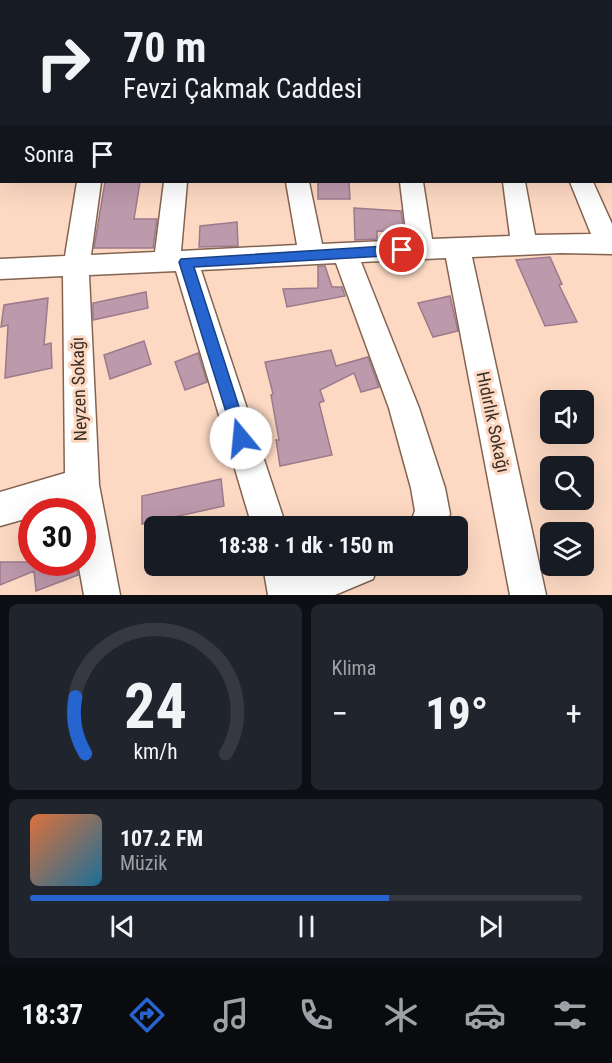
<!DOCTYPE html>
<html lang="tr">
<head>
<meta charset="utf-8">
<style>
	:root { --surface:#171b24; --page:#20242c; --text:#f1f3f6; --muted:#9ea1a6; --line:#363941; --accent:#2664d0 }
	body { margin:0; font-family:"Roboto Condensed",sans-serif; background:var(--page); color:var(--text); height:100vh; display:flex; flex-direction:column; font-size:22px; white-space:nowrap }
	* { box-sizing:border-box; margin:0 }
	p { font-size:20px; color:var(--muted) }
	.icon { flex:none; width:33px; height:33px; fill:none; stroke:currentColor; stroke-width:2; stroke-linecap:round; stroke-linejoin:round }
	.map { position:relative; height:595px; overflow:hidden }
	.panel { display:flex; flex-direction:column; gap:9px; padding:9px; background:#0d0f14; flex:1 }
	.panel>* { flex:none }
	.banner { position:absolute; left:0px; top:0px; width:612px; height:183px; box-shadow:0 6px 24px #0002; background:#171b24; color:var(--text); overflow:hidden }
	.buttons { position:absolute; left:540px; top:390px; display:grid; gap:12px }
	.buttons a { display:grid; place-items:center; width:54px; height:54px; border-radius:9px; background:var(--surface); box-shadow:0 6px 24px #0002; font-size:30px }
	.speed { position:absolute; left:18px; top:498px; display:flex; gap:12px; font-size:30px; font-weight:700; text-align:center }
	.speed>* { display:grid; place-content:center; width:78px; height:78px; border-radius:50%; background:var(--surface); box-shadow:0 6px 24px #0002; line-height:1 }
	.speed .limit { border:9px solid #d22; background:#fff; color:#111 }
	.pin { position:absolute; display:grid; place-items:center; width:51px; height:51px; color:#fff; margin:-26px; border:3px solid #fff; border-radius:50%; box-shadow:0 2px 6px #0007 }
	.me { position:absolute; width:66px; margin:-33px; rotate:343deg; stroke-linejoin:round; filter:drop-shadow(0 0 4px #0008) }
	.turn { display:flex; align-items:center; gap:21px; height:126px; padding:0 24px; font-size:27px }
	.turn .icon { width:78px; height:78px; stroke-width:2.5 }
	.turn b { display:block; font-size:42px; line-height:51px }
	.then { display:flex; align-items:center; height:57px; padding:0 24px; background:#0003; gap:12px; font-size:22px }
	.big { font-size:45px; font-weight:700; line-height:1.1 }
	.panel .card { flex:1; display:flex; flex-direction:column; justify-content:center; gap:9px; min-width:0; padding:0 21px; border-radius:9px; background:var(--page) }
	.panel .dial { align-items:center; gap:0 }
	.dial svg { height:156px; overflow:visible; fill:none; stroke:var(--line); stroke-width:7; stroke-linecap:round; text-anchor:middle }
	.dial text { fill:var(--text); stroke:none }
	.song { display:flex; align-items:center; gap:18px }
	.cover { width:72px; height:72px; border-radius:9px; background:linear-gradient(135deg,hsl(20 70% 55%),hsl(200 70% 35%)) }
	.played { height:6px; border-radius:3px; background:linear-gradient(90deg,var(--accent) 65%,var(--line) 65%) }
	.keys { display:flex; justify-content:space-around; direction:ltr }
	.heat { display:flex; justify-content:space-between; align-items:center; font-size:33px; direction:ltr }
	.panel .tiles { flex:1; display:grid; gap:9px; grid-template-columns:1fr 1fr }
	.card:last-child { grid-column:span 2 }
	.trip { position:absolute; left:144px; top:516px; width:324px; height:60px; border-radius:9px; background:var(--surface); box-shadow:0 6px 24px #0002; font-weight:700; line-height:60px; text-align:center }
	.dock { display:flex; height:96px; justify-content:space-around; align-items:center; background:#090b0e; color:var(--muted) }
	.dock .icon { width:42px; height:42px }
	.dock .on { color:var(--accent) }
	.dock b { font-size:27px; color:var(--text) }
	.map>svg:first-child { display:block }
</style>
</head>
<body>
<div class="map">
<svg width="612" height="595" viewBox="0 0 612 595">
	<rect width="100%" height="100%" fill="#fdd9c3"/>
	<!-- building -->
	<path fill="#bc99ab" stroke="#9c7a8c" stroke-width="1.5" d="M105,182H140L134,219H157L153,248H94Z
		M318,182H349L350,199H318Z
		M354,208L401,211L404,232L377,231V239L355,240Z
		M237,222L238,246L199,247L200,226Z
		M550,257L562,284L559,285L577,322L545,326L516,260Z
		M318,266H325L332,287H342L345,296L287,307L283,289L318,288Z
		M146,292L148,308L93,320V303Z
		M450,296L458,331L433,337L418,303Z
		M48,298L44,345L51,343L52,368L5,378L8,325L1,327L4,305Z
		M144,341L151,364L110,379L104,355Z
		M331,350L336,366L368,357L379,387L361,392L354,373L320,390L324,401L319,403L332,455L280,466L276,440H279L271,395L273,394L265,362Z
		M198,353L207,382L185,390L175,362Z
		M221,479L224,506L142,524V496Z
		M0,562H76L78,575L36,591L34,571L0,585Z"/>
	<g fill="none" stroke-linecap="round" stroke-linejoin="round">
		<defs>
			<path id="minor" d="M9,0H45L8,2Z
				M109,0H127V2H109Z
				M267,0H285V2H267Z
				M0,44H2V56H0Z
				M610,110H612V124H610Z
				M0,138H2L0,157Z
				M77,182H101L91,255L155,252L164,182H187L181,251L297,245L286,182H309L322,244L407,240L400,182H423L432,239L510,236L503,182H525L535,235L591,234L570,182H593L612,224V254L561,253L472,257L546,595H510L446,258L361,262L419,408L445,488L450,514L445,526H409L415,511L411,488L389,408L336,263L201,270L286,526H252L176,271L89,275L99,485L120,595H84L78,562H82V512H70L69,506L49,512H32V517L0,526V492L65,473L63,276L0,279V259L65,256Z
				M263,566H299L300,573L318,566H378L373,579L335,595H268Z"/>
		</defs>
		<!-- minor casing -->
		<use href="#minor" stroke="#836450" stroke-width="3"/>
		<!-- minor -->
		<use href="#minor" fill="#fff" fill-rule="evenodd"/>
	</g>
	<!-- route -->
	<path fill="#2664d0" stroke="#194187" stroke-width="1.5" d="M402,245L409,250L402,255L194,267L249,438L247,444L241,446L236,444L179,262L181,259Z"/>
	<g text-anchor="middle" stroke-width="6" stroke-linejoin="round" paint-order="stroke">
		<!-- street labels -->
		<g font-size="18" fill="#3d2f27" stroke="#fdd9c3">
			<text transform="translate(79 389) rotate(-92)" y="6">Neyzen Sokağı</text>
			<text transform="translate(493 422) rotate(78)" y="6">Hıdırlık Sokağı</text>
		</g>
	</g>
</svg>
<div class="buttons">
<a><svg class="icon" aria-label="sound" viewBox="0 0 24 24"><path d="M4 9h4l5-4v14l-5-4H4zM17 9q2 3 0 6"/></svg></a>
<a><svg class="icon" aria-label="search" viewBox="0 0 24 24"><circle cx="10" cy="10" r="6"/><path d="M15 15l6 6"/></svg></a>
<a><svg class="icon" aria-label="layers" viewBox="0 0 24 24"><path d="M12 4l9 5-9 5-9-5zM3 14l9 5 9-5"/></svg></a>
</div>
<div class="speed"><div class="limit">30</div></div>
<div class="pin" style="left:402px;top:250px;background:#d93025"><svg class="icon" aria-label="arrive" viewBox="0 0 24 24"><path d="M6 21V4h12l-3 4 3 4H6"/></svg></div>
<svg class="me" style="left:241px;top:438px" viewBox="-20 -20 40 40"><circle r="19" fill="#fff"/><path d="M0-13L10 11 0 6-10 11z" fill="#2664d0"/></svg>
<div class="trip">18:38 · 1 dk · 150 m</div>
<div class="banner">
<div class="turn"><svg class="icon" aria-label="right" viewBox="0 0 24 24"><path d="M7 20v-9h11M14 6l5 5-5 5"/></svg><div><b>70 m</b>Fevzi Çakmak Caddesi</div></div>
<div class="then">Sonra<svg class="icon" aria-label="arrive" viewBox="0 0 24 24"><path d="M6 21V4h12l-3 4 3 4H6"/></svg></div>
</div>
</div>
<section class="panel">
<div class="tiles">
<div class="card dial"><svg viewBox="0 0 100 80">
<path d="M14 69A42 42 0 1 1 86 69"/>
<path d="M14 69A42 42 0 0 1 9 40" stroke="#2664d0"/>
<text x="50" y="56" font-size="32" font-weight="700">24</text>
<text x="50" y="72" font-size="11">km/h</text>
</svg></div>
<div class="card"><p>Klima</p>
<div class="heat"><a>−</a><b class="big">19°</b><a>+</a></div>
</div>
<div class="card">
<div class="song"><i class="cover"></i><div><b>107.2 FM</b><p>Müzik</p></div></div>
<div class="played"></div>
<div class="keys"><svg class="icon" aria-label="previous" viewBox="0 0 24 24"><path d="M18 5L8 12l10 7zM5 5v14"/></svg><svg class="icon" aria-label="pause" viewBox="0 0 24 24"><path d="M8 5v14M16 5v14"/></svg><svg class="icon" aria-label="next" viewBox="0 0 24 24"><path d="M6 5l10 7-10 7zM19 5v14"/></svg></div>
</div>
</div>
</section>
<nav class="dock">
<b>18:37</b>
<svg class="icon on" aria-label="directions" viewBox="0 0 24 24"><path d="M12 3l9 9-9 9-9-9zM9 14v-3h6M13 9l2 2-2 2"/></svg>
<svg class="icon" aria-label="music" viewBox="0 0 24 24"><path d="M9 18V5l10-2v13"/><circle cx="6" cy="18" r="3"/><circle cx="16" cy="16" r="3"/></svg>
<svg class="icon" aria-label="phone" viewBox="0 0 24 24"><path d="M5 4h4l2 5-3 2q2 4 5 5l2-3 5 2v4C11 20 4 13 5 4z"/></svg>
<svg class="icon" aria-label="climate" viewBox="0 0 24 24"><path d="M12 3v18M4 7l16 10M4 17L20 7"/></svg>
<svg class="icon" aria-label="car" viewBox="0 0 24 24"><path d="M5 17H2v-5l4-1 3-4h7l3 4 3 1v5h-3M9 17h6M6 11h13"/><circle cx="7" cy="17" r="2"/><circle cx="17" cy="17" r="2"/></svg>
<svg class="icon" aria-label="filters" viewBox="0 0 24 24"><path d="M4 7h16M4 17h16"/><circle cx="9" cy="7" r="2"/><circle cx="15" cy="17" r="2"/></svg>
</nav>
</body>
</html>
